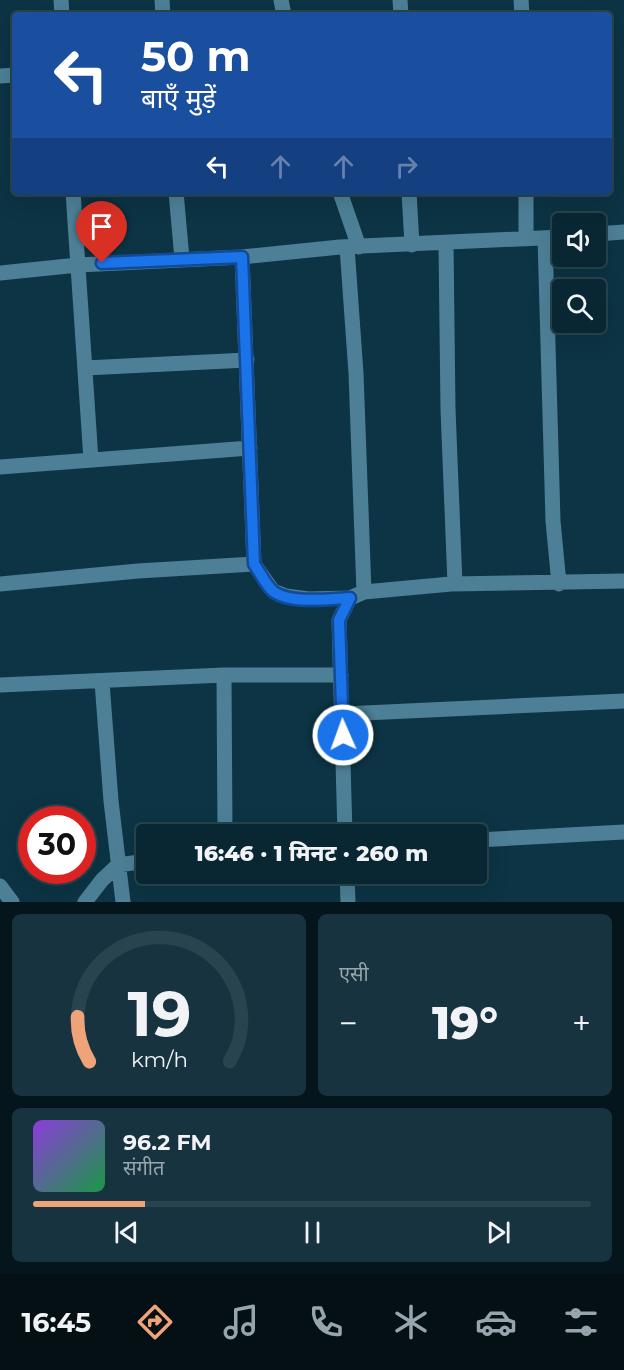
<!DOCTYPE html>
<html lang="hi">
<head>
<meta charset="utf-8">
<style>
	:root { --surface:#092733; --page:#17333f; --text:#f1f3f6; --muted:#99a5ac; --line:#29444e; --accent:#f0a279 }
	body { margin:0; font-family:Montserrat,"Noto Sans Devanagari",sans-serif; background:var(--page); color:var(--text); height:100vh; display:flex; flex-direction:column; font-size:22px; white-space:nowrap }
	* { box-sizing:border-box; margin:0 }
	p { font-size:20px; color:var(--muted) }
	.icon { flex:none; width:33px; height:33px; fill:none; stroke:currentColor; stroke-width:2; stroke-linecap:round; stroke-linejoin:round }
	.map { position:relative; height:902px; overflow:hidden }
	.details { display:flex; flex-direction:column; gap:12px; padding:12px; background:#05151c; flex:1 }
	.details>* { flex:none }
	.banner { position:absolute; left:12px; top:12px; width:600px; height:183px; border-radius:6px; box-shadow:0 6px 24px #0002,0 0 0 2px var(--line); background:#1a4fa0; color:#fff; overflow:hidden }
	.tools { position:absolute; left:552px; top:213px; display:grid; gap:12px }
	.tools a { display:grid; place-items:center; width:54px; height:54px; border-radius:6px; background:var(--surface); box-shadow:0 6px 24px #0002,0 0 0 2px var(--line); font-size:30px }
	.speed { position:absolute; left:18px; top:806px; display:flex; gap:12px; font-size:30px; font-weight:700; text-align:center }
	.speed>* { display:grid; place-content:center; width:78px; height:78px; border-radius:50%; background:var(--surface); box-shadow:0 6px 24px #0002,0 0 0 2px var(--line); line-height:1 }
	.speed .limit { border:9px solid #d22; background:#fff; color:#111 }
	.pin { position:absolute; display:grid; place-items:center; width:51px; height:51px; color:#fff; margin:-62px -26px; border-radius:50% 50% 50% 0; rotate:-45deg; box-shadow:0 0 6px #0007 }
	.pin .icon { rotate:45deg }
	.me { position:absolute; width:66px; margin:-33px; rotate:358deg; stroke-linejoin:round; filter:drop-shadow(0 0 4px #0008) }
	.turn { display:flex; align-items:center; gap:21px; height:126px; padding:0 30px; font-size:27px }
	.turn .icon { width:78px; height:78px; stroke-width:2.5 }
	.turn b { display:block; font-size:42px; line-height:51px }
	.lanes { display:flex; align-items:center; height:57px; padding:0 30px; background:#0003; justify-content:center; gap:30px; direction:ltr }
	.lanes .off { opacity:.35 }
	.big { font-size:45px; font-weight:800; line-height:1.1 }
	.details .card { flex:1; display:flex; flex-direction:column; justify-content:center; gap:9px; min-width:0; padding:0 21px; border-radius:9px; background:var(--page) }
	.details .dial { align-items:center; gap:0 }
	.dial svg { height:156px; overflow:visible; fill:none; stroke:var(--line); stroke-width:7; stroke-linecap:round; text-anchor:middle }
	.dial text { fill:var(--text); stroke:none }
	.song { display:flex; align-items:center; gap:18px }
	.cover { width:72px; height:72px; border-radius:9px; background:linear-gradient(135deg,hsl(270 70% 55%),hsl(140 70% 35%)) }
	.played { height:6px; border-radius:3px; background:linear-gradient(90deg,var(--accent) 20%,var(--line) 20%) }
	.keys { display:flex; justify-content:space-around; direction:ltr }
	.heat { display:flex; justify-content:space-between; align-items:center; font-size:33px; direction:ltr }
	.details .tiles { flex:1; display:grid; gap:12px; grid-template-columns:1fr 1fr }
	.card:last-child { grid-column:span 2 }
	.trip { position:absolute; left:136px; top:824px; width:351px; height:60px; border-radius:6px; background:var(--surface); box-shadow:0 6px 24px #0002,0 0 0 2px var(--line); font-weight:800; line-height:60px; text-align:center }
	.tab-bar { display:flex; height:96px; justify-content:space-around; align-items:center; background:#041014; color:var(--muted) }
	.tab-bar .icon { width:42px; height:42px }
	.tab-bar .on { color:var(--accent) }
	.tab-bar b { font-size:27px; color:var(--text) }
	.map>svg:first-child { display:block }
</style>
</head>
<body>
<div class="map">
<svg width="624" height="902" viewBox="0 0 624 902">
	<rect width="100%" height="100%" fill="#0c3444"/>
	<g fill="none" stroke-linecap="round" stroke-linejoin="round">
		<!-- minor -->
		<path stroke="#4d8097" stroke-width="15" d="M61,0L62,15
			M162,0L163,15
			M281,0L284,15
			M400,0L401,15
			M521,0L522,15
			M0,76L15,75
			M73,192L91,460
			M176,192L182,259
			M340,192L359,247
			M409,192L412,245
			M526,192V239
			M596,234L624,232
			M545,238L553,521L559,584
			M446,243L448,409L455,584
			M347,247L356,373L364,592
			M242,257L254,564L273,591L286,596L308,599L350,598L364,592L451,584L624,581
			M0,273L78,265L242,257L340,247L562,237
			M85,368L247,360
			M0,467L250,448
			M0,584L138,571L254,564
			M224,675L225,834
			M102,682L111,801L123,902
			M0,685L224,675H341
			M343,714L624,701
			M345,834L339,620L350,598
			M477,840L624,832
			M347,873L348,902
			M0,886L12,902
			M85,902L102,880L118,865L147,861"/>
	</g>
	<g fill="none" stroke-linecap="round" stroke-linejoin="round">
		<defs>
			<path id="route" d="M102,263L242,257L254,564C260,572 266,586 274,592C291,604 330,599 350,598L339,620L343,735"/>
		</defs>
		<!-- route casing -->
		<use href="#route" stroke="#114b97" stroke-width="15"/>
		<!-- route -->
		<use href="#route" stroke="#1a73e8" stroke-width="10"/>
	</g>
</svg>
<div class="tools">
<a><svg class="icon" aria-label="sound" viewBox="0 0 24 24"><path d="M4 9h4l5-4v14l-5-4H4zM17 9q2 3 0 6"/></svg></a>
<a><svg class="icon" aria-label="search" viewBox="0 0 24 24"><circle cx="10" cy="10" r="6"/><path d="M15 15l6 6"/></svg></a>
</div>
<div class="speed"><div class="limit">30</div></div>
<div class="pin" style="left:102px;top:263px;background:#d93025"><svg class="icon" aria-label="arrive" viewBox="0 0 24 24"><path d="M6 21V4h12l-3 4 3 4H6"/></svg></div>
<svg class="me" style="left:343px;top:735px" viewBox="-20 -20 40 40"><circle r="17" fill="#1a73e8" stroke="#fff" stroke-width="3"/><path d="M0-11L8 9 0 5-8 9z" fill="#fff"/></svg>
<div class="trip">16:46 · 1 मिनट · 260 m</div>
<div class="banner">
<div class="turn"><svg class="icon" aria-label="left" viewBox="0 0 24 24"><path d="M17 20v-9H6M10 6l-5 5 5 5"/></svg><div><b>50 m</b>बाएँ मुड़ें</div></div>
<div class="lanes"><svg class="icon" aria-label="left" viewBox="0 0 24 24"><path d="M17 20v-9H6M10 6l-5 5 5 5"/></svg><svg class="icon off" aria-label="ahead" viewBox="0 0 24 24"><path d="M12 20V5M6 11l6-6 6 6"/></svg><svg class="icon off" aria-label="ahead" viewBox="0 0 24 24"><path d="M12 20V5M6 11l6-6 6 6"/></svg><svg class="icon off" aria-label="right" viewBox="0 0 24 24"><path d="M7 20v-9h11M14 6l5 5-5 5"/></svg></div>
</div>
</div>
<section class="details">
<div class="tiles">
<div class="card dial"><svg viewBox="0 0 100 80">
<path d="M14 69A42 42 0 1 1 86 69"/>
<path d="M14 69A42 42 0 0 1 8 46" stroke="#f0a279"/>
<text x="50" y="56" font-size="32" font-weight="700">19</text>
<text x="50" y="72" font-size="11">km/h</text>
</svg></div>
<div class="card"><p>एसी</p>
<div class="heat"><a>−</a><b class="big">19°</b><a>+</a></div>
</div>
<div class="card">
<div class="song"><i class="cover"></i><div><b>96.2 FM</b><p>संगीत</p></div></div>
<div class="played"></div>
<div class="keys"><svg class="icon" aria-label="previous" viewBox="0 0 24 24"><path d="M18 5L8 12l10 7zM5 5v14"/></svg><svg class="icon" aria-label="pause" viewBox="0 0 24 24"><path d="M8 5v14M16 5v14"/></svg><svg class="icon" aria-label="next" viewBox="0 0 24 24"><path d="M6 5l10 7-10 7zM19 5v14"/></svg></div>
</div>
</div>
</section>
<nav class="tab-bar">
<b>16:45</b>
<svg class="icon on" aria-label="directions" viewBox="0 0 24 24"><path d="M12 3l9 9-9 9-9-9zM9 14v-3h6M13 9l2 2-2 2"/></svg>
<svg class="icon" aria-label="music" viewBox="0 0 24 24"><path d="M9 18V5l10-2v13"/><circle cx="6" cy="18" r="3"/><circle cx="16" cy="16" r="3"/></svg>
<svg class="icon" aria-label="phone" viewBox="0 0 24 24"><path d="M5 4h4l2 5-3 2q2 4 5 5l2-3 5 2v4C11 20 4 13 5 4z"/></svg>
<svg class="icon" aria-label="climate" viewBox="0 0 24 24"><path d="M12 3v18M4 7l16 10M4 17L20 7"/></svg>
<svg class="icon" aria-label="car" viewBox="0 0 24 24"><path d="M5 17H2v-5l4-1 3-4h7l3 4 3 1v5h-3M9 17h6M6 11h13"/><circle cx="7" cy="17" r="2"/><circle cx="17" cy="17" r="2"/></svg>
<svg class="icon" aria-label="filters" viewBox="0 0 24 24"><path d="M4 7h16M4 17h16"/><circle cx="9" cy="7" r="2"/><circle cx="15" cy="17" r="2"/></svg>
</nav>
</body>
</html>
